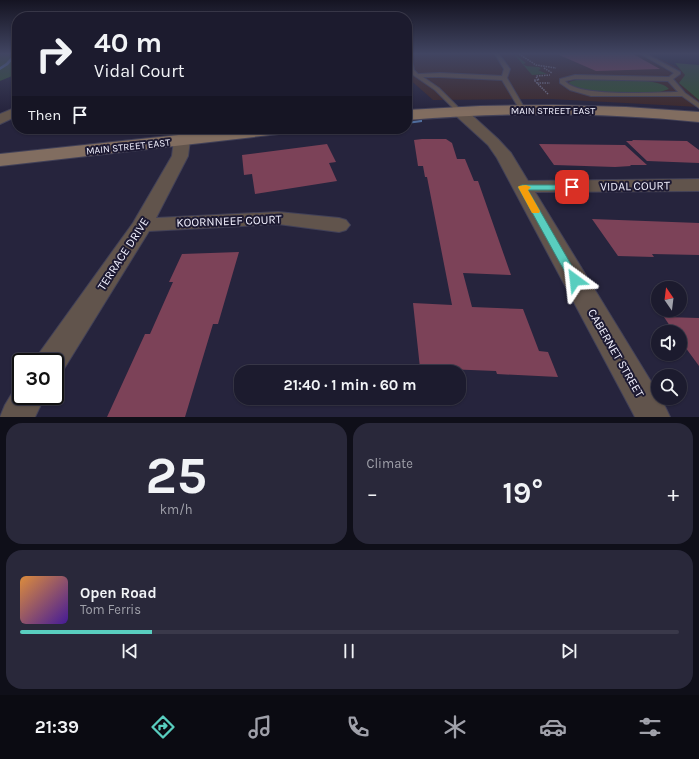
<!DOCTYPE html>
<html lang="en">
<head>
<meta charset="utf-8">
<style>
	:root { --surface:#1c1b2e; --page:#29283a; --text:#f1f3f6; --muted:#a0a1aa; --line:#3a394a; --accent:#59cebf }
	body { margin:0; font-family:Karla,sans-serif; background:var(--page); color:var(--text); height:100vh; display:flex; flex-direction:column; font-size:15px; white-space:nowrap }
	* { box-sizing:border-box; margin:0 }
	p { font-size:13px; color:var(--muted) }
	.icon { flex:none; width:22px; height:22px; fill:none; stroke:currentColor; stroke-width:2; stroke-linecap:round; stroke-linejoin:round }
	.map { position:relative; height:417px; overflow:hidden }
	.sheet { display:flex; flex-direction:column; gap:6px; padding:6px; background:#0f0f19; flex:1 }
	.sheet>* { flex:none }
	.top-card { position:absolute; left:12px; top:12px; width:400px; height:122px; border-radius:16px; box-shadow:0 1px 3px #0004,0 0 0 1px var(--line); background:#1c1b2e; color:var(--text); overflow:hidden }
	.needle { width:26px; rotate:346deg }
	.tools { position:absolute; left:651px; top:281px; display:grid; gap:8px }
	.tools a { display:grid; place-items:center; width:36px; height:36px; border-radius:50%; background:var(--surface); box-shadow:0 1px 3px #0004,0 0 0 1px var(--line); font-size:20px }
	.speed { position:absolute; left:12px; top:353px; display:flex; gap:8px; font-size:20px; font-weight:700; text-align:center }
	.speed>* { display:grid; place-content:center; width:52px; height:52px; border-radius:50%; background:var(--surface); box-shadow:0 1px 3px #0004,0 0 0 1px var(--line); line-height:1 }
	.speed .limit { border:2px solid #111; border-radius:6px; background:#fff; color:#111 }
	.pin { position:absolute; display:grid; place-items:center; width:34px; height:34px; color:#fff; margin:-17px; border-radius:8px; box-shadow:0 2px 6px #0006 }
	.me { position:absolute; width:44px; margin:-22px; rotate:330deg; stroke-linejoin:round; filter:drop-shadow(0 0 3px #0008) }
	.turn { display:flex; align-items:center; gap:14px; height:84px; padding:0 16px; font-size:18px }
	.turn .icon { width:52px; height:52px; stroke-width:2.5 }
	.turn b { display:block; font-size:28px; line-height:34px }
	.then { display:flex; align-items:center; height:38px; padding:0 16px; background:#0003; gap:8px; font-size:15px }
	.big { font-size:30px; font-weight:700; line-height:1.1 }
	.sheet .card { flex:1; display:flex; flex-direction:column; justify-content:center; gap:6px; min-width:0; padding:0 14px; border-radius:16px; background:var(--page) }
	.sheet .dial { align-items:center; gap:0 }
	.dial b { font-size:52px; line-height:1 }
	.song { display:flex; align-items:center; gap:12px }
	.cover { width:48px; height:48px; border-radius:6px; background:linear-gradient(135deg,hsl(30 70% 55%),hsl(260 70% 35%)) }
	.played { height:4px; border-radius:2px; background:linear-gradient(90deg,var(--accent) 20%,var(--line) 20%) }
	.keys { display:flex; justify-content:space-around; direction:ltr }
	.heat { display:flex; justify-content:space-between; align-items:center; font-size:22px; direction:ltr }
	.sheet .tiles { flex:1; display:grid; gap:6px; grid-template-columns:1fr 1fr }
	.card:last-child { grid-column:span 2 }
	.trip { position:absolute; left:234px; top:365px; width:232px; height:40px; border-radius:16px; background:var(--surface); box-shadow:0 1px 3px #0004,0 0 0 1px var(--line); font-weight:700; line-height:40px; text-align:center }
	.tabs { display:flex; height:64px; justify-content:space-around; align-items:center; background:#0b0b12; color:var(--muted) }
	.tabs .icon { width:28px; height:28px }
	.tabs .active { color:var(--accent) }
	.tabs b { font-size:18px; color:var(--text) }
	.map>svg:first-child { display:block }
</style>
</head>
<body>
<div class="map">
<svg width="699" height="417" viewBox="0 0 699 417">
	<rect width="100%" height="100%" fill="#26243d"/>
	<!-- commercial -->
	<path fill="#3d292c" d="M407,54H650L699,78V107L551,99L433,100L407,77Z"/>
	<!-- green -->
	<path fill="#335037" d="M0,54H17V74L0,81Z
		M514,54L526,63L523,64L526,66L539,67L541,69L538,70L547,74L532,75Z
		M675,63L699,65V100L679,83L685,75Z
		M579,79C596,80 660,76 669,89L660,92C641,92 583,96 570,84L569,82Z"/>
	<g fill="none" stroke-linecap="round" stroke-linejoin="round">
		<!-- stream -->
		<path fill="#506d9d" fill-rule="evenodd" d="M14,54H17V55L8,65L0,70V67L6,63Z
			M420,120H422V122L407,124V122Z"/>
	</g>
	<!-- building -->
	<path fill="#7c4258" d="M557,54H633L660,69L596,71Z
		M422,139H446L452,143L457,159H465L474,181H478L511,275L463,273L472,307L523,309L539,351L548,352L558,377L497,374L496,371L420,368L413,303L452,305L427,177H425L423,166H418L414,140Z
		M632,140L687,141L699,150V163L647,161L626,141H633Z
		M327,144L336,162L329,163L337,181L255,194L252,174L244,175L242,155Z
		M539,144L625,145L647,165H630L631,166L615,167L554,165Z
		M592,219L699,223V255L652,254L654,257L618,256Z
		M239,252L218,324H213L185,417H107L145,334H150L173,282H169L182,254Z
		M664,317L699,318V366L680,340V332H674Z"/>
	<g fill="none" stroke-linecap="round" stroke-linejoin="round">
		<defs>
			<path id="service" d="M407,54H411L414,70L418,74L440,73L502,76L504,69L495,54H499L510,69L507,78L525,109L520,110L502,80L440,77H423L439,88L462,111L457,112L435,90L409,72Z
				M641,54H646L680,72V74L673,79L685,93L699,103V108L682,96H591L570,90L560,83V79L575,75L669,77L674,73ZM575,79L668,81L678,92C655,92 579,98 565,81Z"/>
			<path id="minor" d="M17,107V116L0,124V114Z
				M459,107L464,108L498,139L511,153L528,181L699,179V191L535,192L658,393V398H661L670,417H635L497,158L488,145L454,114L452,111L454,108Z
				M182,135L187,137L190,140L188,156L156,218L278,212L339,218L346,220L350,225L346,230L339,232L278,224L149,231L62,372L55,374V362H36L40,352L133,223L172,156L174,140L177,137Z
				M21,383V396H45L35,417H0L5,405L17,385Z"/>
			<path id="secondary" d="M553,105L626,107L699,112V122C601,112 505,112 407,120V110L480,106Z
				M235,129H287L285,132L279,134L0,166V154Z"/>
		</defs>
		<!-- service casing -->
		<use href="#service" stroke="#424158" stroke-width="2"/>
		<!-- minor casing -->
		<use href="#minor" stroke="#424158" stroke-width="2"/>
		<!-- secondary casing -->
		<use href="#secondary" stroke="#424158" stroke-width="2"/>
		<!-- path -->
		<path stroke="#767489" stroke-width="1.5" stroke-dasharray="1.5 1" stroke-linecap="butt" d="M519,54L536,65L556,68
			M544,68L552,73
			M537,83H550
			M548,94L534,80H539L536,77L537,76L550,75"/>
		<!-- service -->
		<use href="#service" fill="#61544c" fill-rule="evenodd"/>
		<!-- minor -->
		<use href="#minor" fill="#61544c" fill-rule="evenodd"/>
		<!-- secondary -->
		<use href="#secondary" fill="#816d60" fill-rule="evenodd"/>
	</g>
	<!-- sky -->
	<linearGradient id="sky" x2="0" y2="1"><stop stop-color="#151422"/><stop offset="0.48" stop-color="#414562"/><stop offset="1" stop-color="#414562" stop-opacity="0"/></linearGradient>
	<rect width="699" height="112" fill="url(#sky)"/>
	<!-- route -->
	<path fill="#59cebf" stroke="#3a867c" d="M522,185H572L576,187L572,190H528L580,280L579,283L575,284L571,283L518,187Z"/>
	<!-- slow -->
	<path fill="#f59e0b" d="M526,185L531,187L528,190L540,211L539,213H532L518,187L519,186Z"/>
	<g text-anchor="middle" stroke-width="4" stroke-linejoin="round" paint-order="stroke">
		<!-- far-street labels -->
		<g font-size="10" fill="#f1f0fe" stroke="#1d1a33">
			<text x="553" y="114">MAIN STREET EAST</text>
			<text transform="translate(128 146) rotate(-6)" y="4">MAIN STREET EAST</text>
		</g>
		<!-- street labels -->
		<g font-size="12" fill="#f1f0fe" stroke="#1d1a33">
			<text transform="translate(635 186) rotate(-1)" y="4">VIDAL COURT</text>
			<text transform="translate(229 221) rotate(-2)" y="4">KOORNNEEF COURT</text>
			<text transform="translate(123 254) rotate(-57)" y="4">TERRACE DRIVE</text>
			<text transform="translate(616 353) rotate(60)" y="4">CABERNET STREET</text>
		</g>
	</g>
</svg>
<div class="tools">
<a><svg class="needle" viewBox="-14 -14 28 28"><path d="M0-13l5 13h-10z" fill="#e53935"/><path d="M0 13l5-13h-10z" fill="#a0a1aa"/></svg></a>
<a><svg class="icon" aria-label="sound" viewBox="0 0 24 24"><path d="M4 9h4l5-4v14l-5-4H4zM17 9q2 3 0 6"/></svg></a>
<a><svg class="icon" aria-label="search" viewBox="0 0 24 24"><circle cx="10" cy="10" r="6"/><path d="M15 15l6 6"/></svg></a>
</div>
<div class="speed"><div class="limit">30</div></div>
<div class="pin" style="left:572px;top:187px;background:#d93025"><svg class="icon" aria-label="arrive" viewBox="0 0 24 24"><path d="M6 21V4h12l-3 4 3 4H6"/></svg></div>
<svg class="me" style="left:575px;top:280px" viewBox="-20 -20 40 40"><path d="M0-17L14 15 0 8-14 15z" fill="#59cebf" stroke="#fff" stroke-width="4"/></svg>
<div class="trip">21:40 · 1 min · 60 m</div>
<div class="top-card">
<div class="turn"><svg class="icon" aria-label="right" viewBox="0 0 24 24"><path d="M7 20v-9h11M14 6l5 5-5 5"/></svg><div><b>40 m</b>Vidal Court</div></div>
<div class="then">Then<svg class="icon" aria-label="arrive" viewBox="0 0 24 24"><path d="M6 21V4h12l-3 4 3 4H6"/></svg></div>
</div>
</div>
<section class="sheet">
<div class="tiles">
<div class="card dial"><b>25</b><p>km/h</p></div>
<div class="card"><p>Climate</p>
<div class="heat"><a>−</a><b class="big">19°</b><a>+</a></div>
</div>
<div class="card">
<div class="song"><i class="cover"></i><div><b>Open Road</b><p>Tom Ferris</p></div></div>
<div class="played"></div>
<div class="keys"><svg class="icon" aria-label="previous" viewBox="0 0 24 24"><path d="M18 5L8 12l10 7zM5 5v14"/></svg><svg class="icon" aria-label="pause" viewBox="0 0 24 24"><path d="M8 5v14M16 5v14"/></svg><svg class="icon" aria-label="next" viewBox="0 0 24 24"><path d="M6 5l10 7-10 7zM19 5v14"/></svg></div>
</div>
</div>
</section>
<nav class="tabs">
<b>21:39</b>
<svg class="icon active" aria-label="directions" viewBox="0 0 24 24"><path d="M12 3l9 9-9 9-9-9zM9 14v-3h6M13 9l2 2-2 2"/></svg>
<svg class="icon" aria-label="music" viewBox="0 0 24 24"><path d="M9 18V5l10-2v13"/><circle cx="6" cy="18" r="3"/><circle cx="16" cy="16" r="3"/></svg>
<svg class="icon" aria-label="phone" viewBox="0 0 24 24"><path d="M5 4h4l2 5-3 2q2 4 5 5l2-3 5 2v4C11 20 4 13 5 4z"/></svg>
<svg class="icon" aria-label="climate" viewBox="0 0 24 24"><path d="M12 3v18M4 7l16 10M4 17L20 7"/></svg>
<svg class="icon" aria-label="car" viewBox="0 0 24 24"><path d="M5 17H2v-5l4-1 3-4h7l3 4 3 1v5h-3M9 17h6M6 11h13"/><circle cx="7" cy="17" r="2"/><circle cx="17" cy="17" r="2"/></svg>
<svg class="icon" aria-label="filters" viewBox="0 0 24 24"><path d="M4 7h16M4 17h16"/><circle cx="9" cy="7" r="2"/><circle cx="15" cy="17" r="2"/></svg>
</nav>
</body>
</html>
